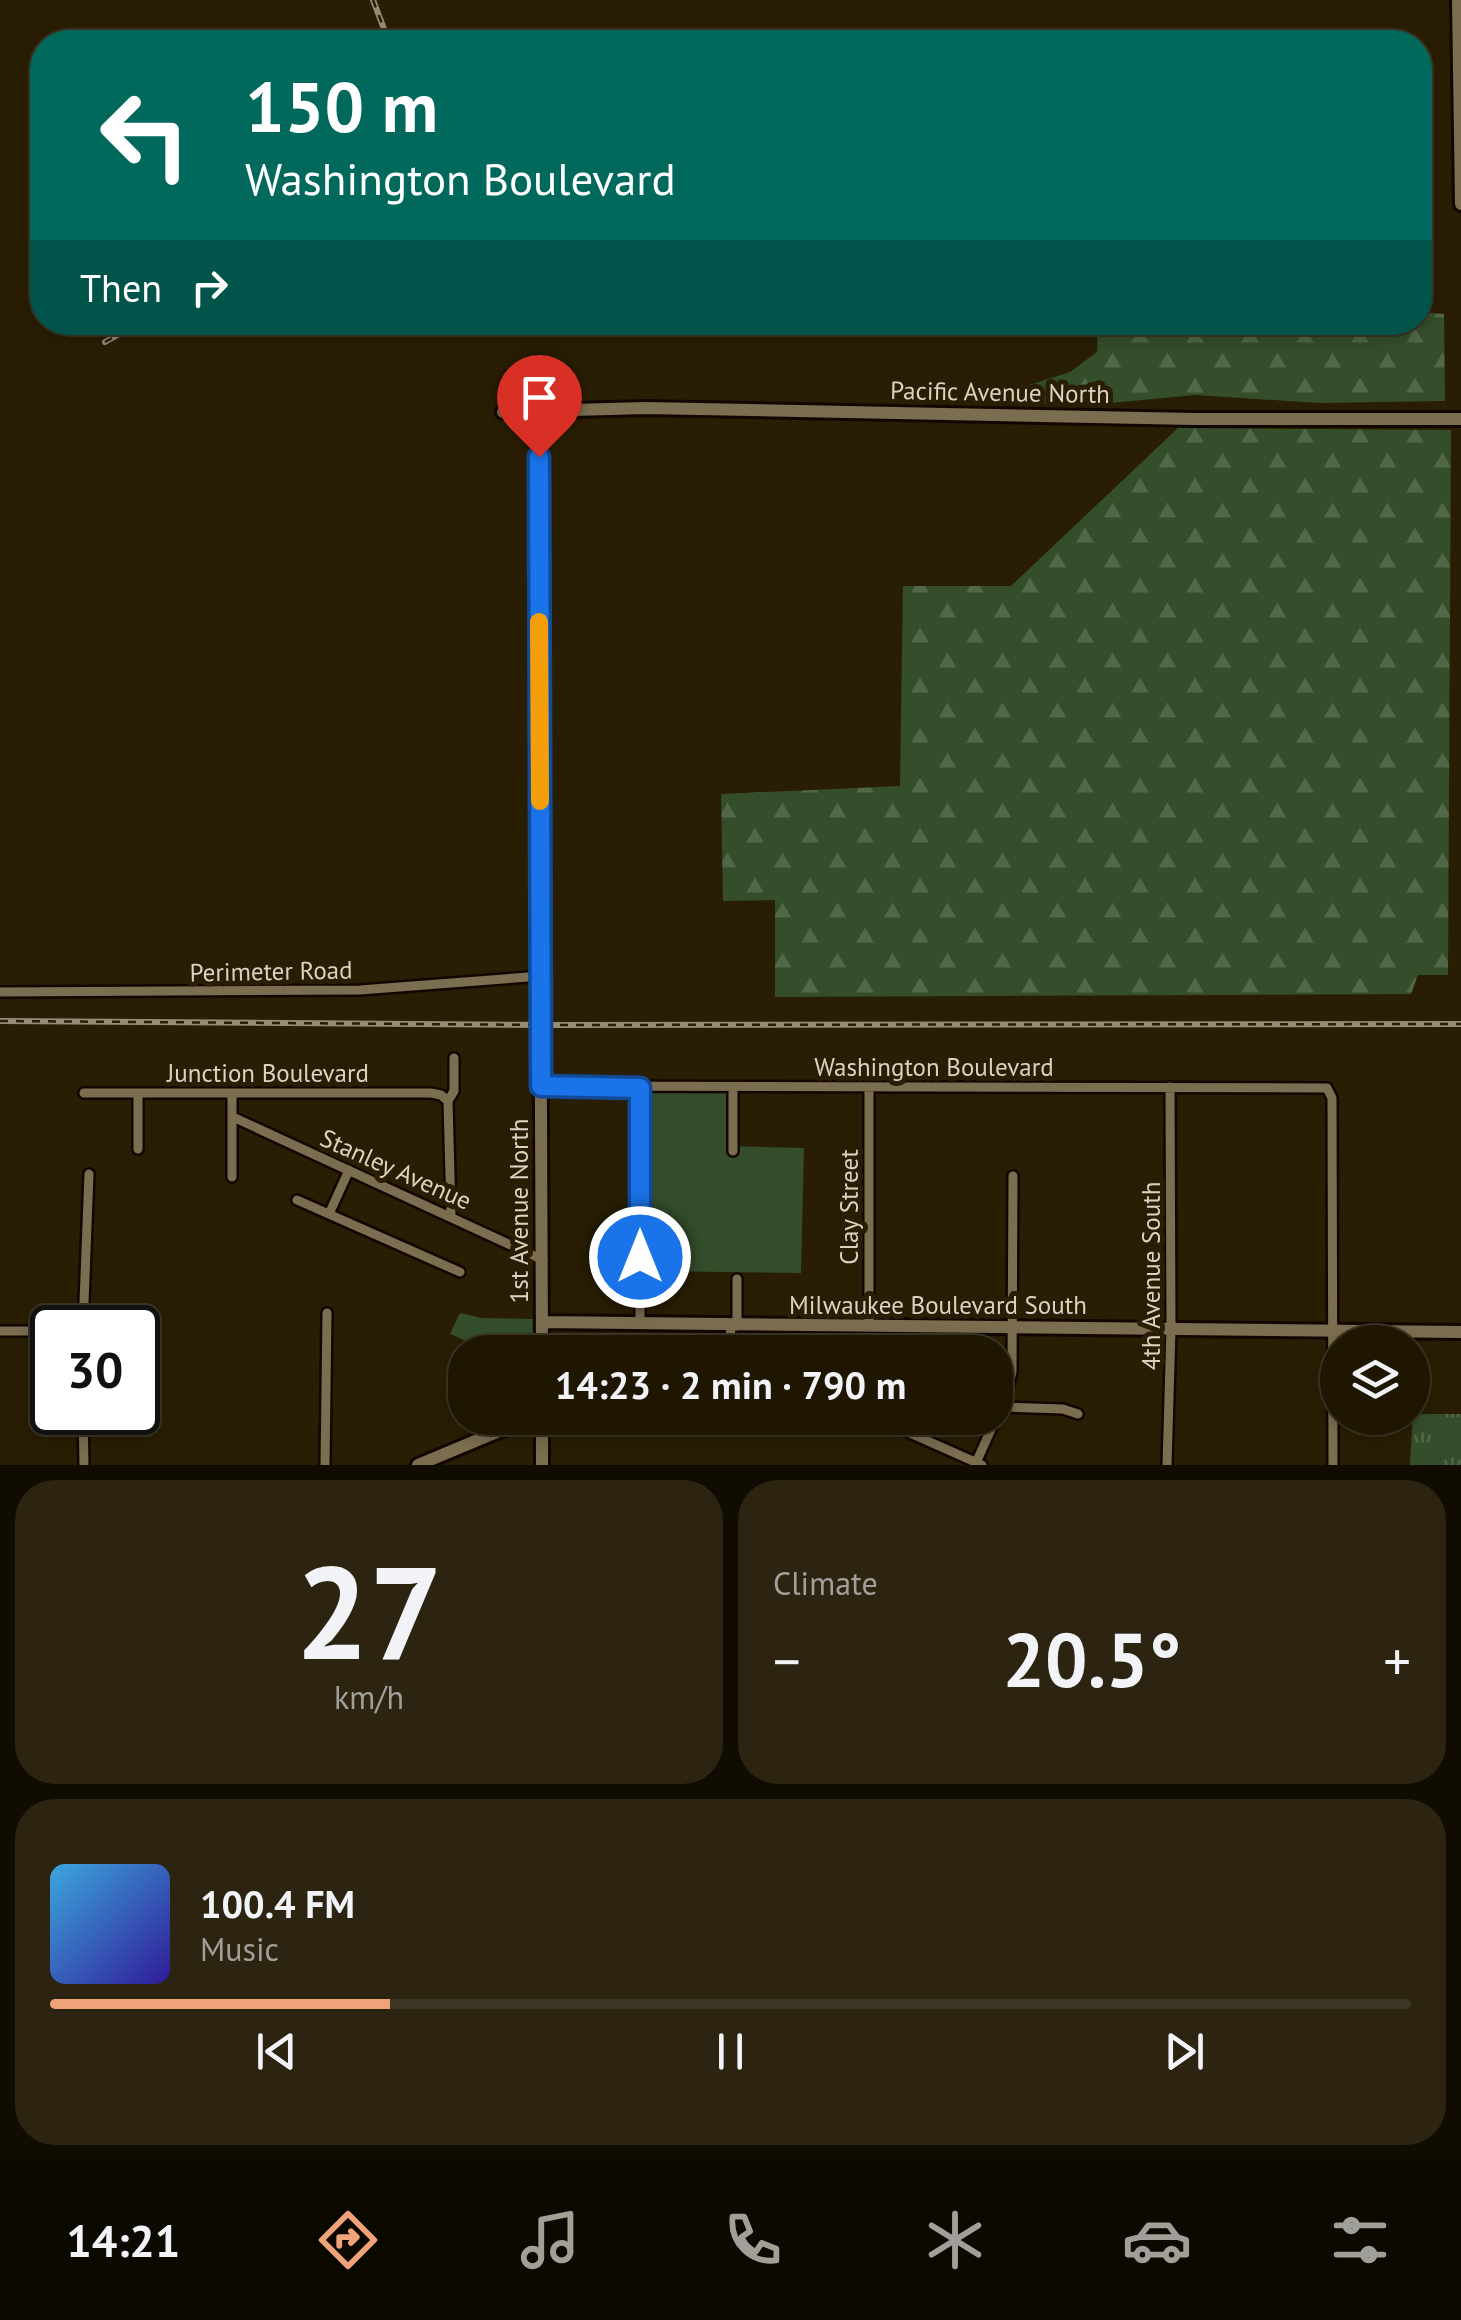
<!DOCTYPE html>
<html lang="en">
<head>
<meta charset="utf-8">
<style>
	:root { --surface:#1f1602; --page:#2c2311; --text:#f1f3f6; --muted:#a19f99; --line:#3c3524; --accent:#f0a278 }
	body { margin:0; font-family:"PT Sans",sans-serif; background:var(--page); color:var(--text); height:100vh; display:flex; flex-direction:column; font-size:38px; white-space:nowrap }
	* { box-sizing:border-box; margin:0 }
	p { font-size:32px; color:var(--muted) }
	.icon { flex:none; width:55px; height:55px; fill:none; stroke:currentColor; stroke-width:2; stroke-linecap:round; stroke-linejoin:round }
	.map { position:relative; height:1465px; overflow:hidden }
	.drawer { display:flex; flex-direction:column; gap:15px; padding:15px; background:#110c01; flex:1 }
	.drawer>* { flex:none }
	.banner { position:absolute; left:30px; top:30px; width:1402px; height:305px; border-radius:40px; box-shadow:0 5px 15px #0003,0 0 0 2px var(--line); background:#00695c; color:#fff; overflow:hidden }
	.buttons { position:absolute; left:1320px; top:1325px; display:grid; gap:20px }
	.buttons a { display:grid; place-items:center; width:110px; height:110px; border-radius:50%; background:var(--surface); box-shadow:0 5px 15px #0003,0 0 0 2px var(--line); font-size:50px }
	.speed { position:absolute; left:30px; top:1305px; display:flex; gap:20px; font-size:50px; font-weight:700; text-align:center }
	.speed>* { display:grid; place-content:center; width:130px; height:130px; border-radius:50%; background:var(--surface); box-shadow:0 5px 15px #0003,0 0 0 2px var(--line); line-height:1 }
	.speed .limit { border:5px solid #111; border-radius:15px; background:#fff; color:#111 }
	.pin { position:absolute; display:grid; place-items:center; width:85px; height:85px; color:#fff; margin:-102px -42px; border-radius:50% 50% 50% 0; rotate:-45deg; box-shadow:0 0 10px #0007 }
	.pin .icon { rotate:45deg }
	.me { position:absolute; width:110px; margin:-55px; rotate:0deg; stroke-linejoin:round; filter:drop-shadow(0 0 8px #0008) }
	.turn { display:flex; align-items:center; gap:35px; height:210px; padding:0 50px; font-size:45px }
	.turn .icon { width:130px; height:130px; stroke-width:2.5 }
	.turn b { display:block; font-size:70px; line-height:85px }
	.then { display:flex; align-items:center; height:95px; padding:0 50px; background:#0003; gap:20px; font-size:38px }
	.big { font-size:75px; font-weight:700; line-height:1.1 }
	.drawer .card { flex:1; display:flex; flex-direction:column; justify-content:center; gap:15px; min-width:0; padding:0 35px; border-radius:40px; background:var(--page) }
	.drawer .dial { align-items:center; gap:0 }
	.dial b { font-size:130px; line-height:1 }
	.song { display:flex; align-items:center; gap:30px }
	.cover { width:120px; height:120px; border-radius:15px; background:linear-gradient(135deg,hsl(200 70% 55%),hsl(250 70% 35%)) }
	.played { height:10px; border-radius:5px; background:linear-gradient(90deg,var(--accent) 25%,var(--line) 25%) }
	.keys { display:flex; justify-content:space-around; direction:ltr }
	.heat { display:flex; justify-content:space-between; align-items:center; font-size:55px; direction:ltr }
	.drawer .tiles { flex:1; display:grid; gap:15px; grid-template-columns:1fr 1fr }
	.card:last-child { grid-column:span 2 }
	.trip { position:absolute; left:448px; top:1335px; width:565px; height:100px; border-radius:40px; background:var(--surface); box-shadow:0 5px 15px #0003,0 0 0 2px var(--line); font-weight:700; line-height:100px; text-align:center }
	.dock { display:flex; height:160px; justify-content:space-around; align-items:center; background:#0c0901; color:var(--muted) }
	.dock .icon { width:70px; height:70px }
	.dock .selected { color:var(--accent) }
	.dock b { font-size:45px; color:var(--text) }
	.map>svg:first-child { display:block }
</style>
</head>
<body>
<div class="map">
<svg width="1461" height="1465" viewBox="0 0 1461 1465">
	<defs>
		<pattern id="grass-tufts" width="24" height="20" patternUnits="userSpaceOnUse" patternTransform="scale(2.5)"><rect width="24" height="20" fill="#344e2b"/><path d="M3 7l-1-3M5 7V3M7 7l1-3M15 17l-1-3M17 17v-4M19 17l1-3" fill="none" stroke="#516748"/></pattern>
		<pattern id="forest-firs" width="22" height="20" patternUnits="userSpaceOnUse" patternTransform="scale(2.5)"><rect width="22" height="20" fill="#344e2b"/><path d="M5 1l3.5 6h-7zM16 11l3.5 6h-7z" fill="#516748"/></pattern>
	</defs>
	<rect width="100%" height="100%" fill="#291e03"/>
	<!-- grass -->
	<path fill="url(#grass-tufts)" d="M1413,1414H1461V1465H1410Z"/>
	<!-- forest -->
	<path fill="url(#forest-firs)" d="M1420,312L1444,314L1445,401L1319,403L1195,395L1110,403L1016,404L1017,389L1070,372L1097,352L1098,323H1205L1240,332L1305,323L1420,322Z
		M1178,428L1451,430L1448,975H1418L1411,994L775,997V900L723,901L721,794L900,786L903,586H1011Z"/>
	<!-- green -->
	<path fill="#344e2b" d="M649,1092L728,1093V1146L804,1148L801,1273L647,1271Z
		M460,1313L482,1318L534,1319V1352H492L450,1334Z"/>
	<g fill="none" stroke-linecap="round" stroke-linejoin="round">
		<defs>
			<path id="street" d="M0,992L360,990L541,976
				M541,1086L1327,1088L1332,1098L1333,1465
				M640,1087V1324
				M84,1093H431L441,1095L448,1101
				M232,1094V1177
				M233,1117L543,1260
				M138,1149V1093
				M733,1151V1087
				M297,1200L460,1272
				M329,1214L349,1170
				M451,1215L448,1101L454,1091V1058
				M737,1326V1279
				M869,1326V1087
				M83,1328L89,1174
				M0,1331H52
				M712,1345L730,1352
				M729,1352L731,1326
				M1002,1407L1063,1409L1078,1414
				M83,1412L84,1465
				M876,1418L982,1465
				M325,1465L327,1313
				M975,1465L1006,1396L1012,1372L1013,1176
				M1167,1465L1171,1329L1170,1087"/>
			<path id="secondary" d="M1458,0L1461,204
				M538,410L542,1352
				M503,412L646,408L1194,419H1461
				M543,1322L1461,1332
				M418,1465L530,1418
				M542,1465V1418"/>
		</defs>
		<!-- street casing -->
		<use href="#street" stroke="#120700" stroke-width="14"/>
		<!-- secondary casing -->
		<use href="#secondary" stroke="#120700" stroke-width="18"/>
		<!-- street -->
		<use href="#street" stroke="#7a6d50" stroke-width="9"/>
		<!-- secondary -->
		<use href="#secondary" stroke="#7a6d50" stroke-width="12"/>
		<defs>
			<path id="rail" d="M373,0L389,42
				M32,233H42
				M105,342L141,322
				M0,1021L549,1025L1461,1024"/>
		</defs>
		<!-- rail casing -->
		<use href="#rail" stroke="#948c78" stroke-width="6"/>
		<!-- rail -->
		<use href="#rail" stroke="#291e03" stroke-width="2.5" stroke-dasharray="8" stroke-linecap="butt"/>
	</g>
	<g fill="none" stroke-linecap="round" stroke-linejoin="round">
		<defs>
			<path id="route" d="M539,457L541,1086L640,1088V1257"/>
		</defs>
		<!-- route casing -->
		<use href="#route" stroke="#114b97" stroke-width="25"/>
		<!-- route -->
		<use href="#route" stroke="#1a73e8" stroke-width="18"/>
		<!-- slow -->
		<path stroke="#f59e0b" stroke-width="18" d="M539,622L540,801"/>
	</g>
	<g text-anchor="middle" stroke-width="10" stroke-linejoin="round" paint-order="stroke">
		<!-- street labels -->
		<g font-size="25" fill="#dad3c3" stroke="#291e03">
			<text transform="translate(1000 392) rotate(1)" y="9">Pacific Avenue North</text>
			<text transform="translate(271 971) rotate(-1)" y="9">Perimeter Road</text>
			<text x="934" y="1076">Washington Boulevard</text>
			<text x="268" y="1082">Junction Boulevard</text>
			<text transform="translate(396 1169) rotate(24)" y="9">Stanley Avenue</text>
			<text transform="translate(849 1207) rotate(-90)" y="9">Clay Street</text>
			<text transform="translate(519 1211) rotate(-90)" y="9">1st Avenue North</text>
			<text transform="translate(1151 1276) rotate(-90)" y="9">4th Avenue South</text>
			<text x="938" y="1314">Milwaukee Boulevard South</text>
		</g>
	</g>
</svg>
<div class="buttons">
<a><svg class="icon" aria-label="layers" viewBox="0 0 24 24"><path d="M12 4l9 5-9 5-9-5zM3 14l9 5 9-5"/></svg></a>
</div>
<div class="speed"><div class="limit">30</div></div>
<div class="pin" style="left:539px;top:457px;background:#d93025"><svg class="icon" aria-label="arrive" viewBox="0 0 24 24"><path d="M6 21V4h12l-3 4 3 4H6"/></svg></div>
<svg class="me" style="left:640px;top:1257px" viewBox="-20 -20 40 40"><circle r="17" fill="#1a73e8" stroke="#fff" stroke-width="3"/><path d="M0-11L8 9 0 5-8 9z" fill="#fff"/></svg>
<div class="trip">14:23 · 2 min · 790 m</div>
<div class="banner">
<div class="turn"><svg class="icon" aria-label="left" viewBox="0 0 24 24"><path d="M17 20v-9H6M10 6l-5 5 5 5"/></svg><div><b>150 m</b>Washington Boulevard</div></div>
<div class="then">Then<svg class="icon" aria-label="right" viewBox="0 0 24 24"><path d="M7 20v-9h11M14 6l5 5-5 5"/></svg></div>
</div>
</div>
<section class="drawer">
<div class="tiles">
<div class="card dial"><b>27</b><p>km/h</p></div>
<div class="card"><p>Climate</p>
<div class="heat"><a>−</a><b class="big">20.5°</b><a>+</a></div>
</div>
<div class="card">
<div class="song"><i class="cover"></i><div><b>100.4 FM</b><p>Music</p></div></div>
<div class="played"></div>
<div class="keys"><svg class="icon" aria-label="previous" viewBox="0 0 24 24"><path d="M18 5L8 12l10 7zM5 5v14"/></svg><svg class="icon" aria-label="pause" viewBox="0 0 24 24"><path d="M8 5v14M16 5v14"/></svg><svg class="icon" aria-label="next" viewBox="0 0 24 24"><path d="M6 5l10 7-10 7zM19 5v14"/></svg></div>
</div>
</div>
</section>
<nav class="dock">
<b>14:21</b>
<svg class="icon selected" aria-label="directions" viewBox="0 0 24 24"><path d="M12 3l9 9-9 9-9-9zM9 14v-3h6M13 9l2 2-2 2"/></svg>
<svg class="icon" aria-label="music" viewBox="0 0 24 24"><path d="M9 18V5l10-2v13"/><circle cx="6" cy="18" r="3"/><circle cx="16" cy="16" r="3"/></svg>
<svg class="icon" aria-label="phone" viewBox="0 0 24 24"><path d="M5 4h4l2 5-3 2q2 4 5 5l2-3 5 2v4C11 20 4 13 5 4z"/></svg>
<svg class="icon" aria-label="climate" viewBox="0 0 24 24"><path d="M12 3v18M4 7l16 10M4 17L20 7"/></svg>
<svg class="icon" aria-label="car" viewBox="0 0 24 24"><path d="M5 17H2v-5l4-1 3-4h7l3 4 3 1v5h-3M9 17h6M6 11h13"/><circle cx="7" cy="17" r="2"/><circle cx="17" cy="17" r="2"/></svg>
<svg class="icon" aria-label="filters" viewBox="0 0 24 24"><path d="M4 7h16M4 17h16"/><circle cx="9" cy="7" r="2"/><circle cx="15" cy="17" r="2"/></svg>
</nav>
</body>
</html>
